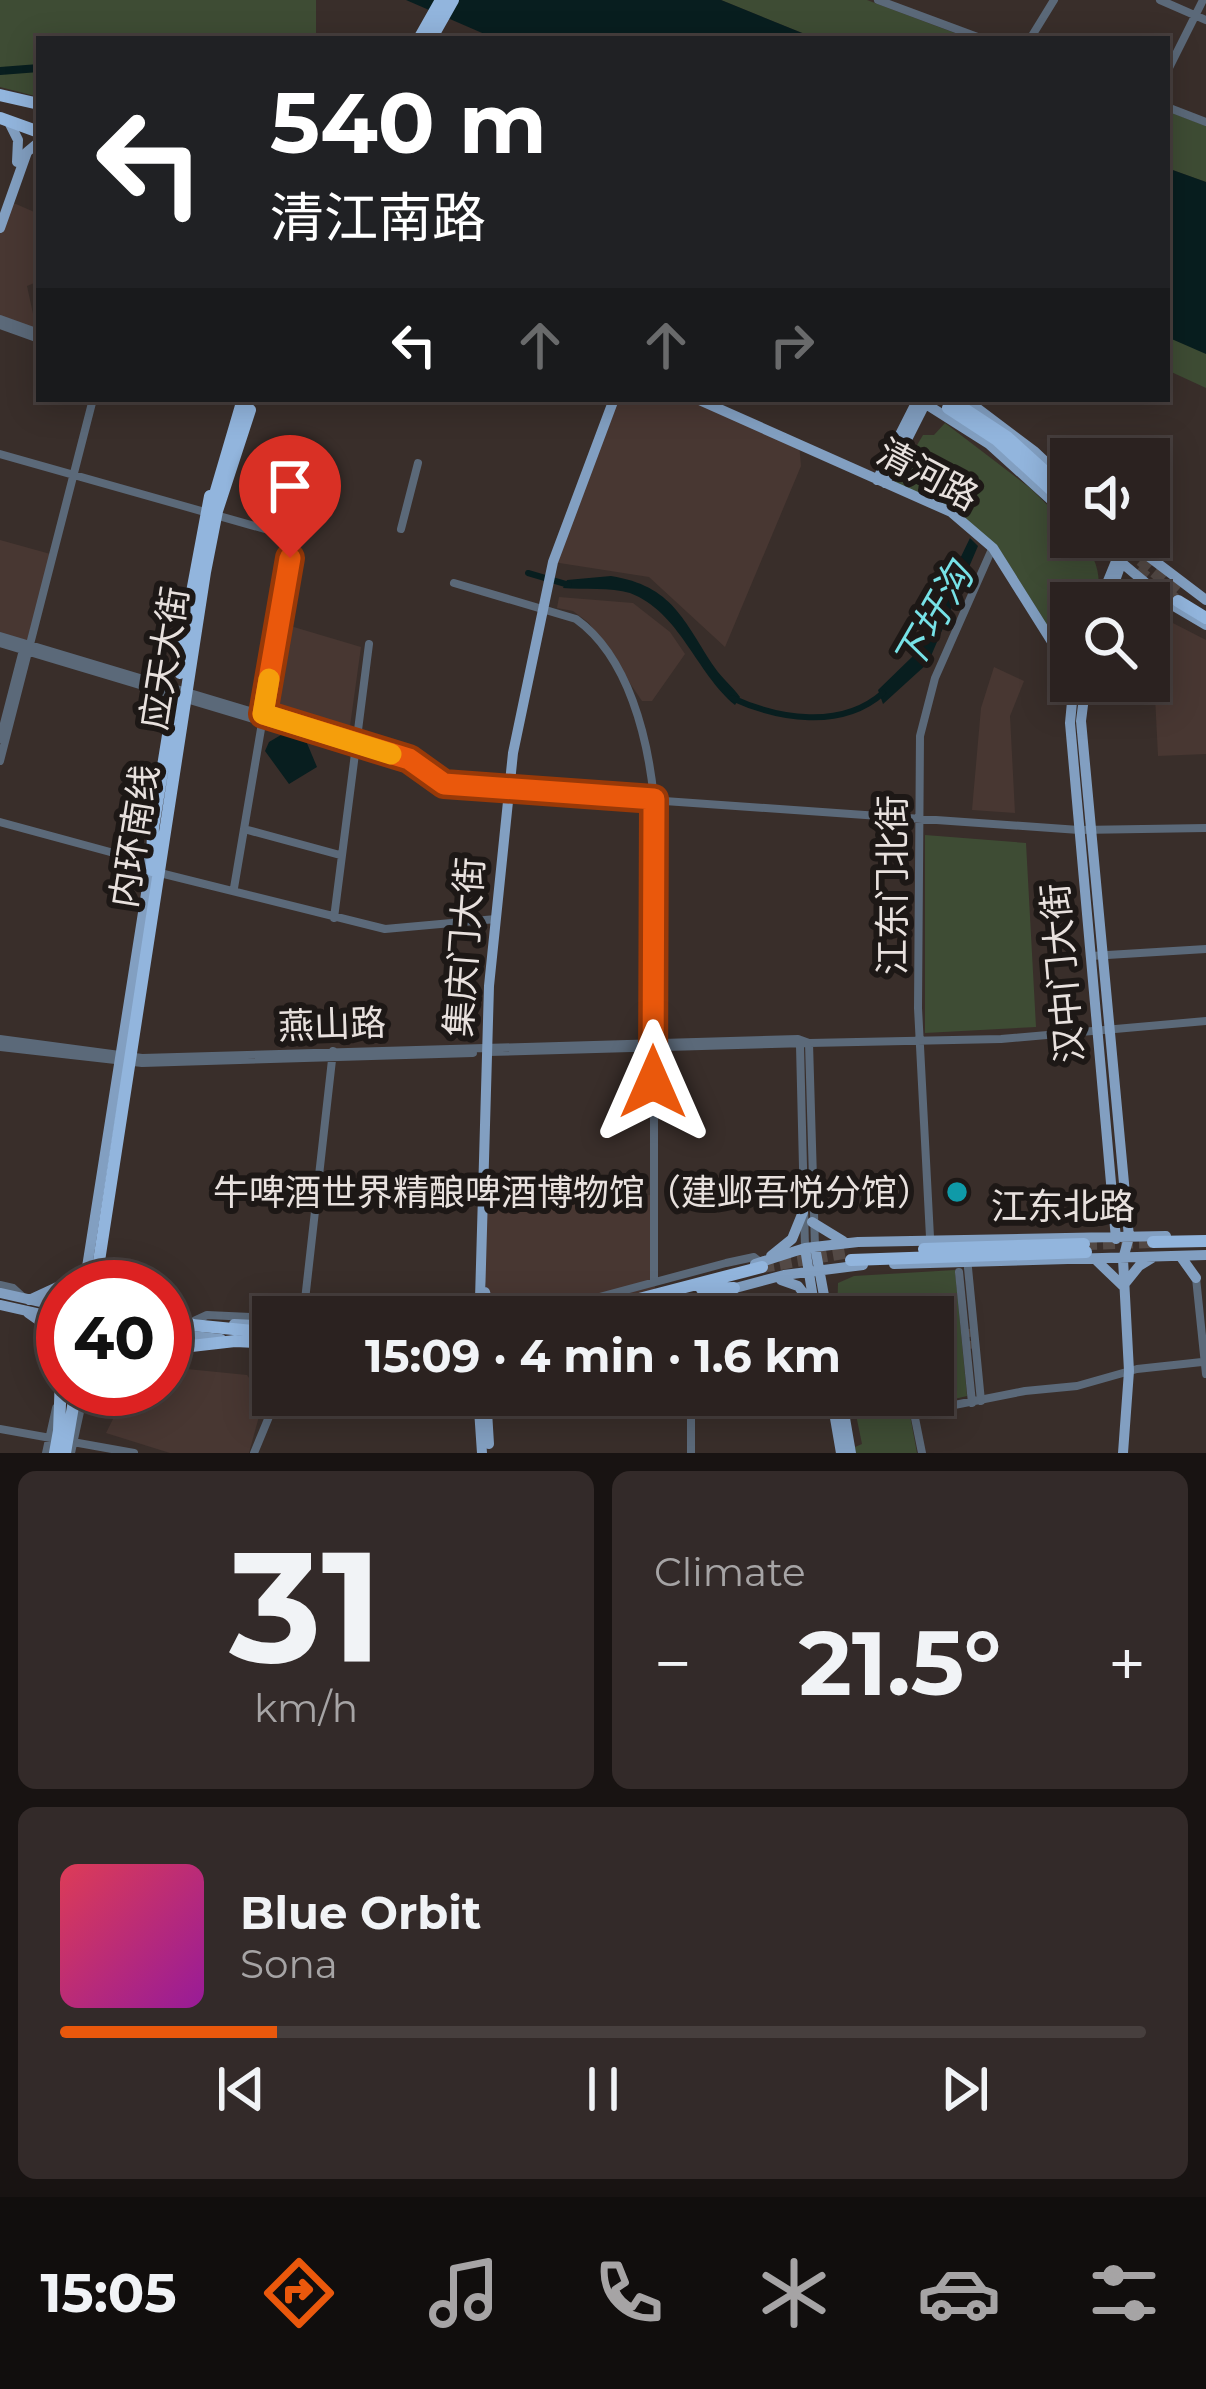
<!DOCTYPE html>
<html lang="en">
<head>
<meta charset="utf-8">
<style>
	:root { --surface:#2b2220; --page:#332a29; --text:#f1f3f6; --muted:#a6a4a5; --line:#473f3e; --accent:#ea580c }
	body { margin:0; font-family:Montserrat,"Noto Sans SC",sans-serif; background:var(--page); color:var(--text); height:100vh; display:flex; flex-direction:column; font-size:45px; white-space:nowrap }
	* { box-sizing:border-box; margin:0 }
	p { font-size:39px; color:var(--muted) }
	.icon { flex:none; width:66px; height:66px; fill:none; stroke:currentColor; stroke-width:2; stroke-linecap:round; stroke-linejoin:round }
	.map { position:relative; height:1453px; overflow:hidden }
	.details { display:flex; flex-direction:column; gap:18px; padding:18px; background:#181312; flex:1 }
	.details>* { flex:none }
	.top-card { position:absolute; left:36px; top:36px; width:1134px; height:366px; border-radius:0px; box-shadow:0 6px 30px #0003,0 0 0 3px var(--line); background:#202124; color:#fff; overflow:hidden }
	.tools { position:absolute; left:1050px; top:438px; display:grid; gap:24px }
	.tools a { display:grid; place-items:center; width:120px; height:120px; border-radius:0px; background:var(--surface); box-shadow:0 6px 30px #0003,0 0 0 3px var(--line); font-size:60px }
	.speed { position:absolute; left:36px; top:1260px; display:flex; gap:24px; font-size:60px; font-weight:700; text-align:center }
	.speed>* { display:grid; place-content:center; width:156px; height:156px; border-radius:50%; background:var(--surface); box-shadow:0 6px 30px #0003,0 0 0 3px var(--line); line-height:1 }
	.speed .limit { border:18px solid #d22; background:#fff; color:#111 }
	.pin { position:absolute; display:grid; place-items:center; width:102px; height:102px; color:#fff; margin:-123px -51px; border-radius:50% 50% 50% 0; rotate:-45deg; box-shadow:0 0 12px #0007 }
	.pin .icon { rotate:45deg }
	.me { position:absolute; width:132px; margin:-66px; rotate:0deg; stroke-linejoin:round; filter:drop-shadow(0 0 9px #0008) }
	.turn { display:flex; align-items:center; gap:42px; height:252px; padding:0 36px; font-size:54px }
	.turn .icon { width:156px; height:156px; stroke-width:2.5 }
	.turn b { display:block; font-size:84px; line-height:102px }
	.lanes { display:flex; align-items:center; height:114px; padding:0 36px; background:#0003; justify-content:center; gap:60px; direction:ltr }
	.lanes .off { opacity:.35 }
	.big { font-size:90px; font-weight:700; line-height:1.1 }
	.details .card { flex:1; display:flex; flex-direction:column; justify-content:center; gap:18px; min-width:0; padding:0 42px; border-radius:18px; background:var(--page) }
	.details .dial { align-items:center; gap:0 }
	.dial b { font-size:156px; line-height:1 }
	.song { display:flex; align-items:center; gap:36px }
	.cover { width:144px; height:144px; border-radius:18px; background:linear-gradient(135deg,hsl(350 70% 55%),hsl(300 70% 35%)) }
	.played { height:12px; border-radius:6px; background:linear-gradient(90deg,var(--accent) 20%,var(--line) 20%) }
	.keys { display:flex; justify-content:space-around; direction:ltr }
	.heat { display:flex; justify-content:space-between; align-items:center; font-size:66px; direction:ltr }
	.details .tiles { flex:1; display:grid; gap:18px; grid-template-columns:1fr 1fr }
	.card:last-child { grid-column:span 2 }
	.trip { position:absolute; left:252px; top:1296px; width:702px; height:120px; border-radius:0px; background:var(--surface); box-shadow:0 6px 30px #0003,0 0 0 3px var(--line); font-weight:700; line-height:120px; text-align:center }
	.tab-bar { display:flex; height:192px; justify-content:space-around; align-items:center; background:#110e0d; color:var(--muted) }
	.tab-bar .icon { width:84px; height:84px }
	.tab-bar .active { color:var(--accent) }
	.tab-bar b { font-size:54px; color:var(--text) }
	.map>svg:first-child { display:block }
</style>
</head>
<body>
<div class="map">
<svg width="1206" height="1453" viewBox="0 0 1206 1453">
	<rect width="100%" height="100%" fill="#392e2a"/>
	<!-- built -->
	<path fill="#483732" d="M9,201L39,214V281L27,286L37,332L0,325V228Z
		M615,399H695L799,443L801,466L725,647L649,577L553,562Z
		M0,540L54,555L30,645L0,635Z
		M559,597L633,603L670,632L685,654L652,701H642L589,623L573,611L557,608Z
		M1165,619L1206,640V754L1158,756L1152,636Z
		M287,625L361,647L350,726L275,704Z
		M994,667L1024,681L1010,716L1015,813L972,810L981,708Z
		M654,1195L655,1290L555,1317H492L484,1276L487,1197Z
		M187,1369L247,1375L264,1398L249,1453H170L106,1433L128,1389H165V1372Z"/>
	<!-- green -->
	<path fill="#3e4c34" d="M0,0H316V39H39V97L0,87Z
		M721,0H867L971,39H817Z
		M1167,111L1206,126V182L1167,168Z
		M1167,331L1206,350V388L1167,370Z
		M945,423L1030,488L1071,528V537H1079C1096,556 1104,578 1095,603H1071V663L998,547L951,512L893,486L923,435H934Z
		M925,835L1026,843L1036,1027L925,1033Z
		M955,1270L967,1396L909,1410L917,1453H856L855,1447L862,1444L852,1395H933V1317H837L838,1283L854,1276Z"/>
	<!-- water -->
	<path fill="#081e1f" d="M406,0H721L817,39H496Z
		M1167,168L1206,182V354L1167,337Z
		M970,538L978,546L928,663L883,704L878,690L913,656Z
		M611,576C673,586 683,620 715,668C722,678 732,686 740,697L735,705C696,673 680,612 630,593C611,587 583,590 563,588L567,580Z
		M286,732L304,736L317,767L289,784L265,751L269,742Z"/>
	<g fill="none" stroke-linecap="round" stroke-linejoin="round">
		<!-- canal -->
		<path stroke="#081e1f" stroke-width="6" d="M528,573L569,585
			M732,698C778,719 841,730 883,693"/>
		<!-- river -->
		<path stroke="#081e1f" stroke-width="8" d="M0,71L39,68"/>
		<!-- minor-tunnel -->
		<path stroke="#534945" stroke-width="8" stroke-dasharray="8 4" stroke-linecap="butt" d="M968,1329L971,1352"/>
		<!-- highway-tunnel -->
		<path stroke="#534945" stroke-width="12" stroke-dasharray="12 6" stroke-linecap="butt" d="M1113,537L1178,592
			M1137,570L1178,601
			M1085,1244L1153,1242
			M762,1267L850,1252"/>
		<!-- minor -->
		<path stroke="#5b6979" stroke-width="8" d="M878,0L983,39
			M1160,0L1206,20
			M1030,39L1054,0
			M1167,72L1203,0
			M1167,107L1206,122
			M0,319L39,333
			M0,325L39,339
			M0,454L286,535
			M401,529L418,463
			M454,583L576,619C629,657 648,739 654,799V1282
			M0,636L409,759L444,784L464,787L1079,830L1206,828
			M0,643L413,767
			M0,739L23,650
			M0,761L93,399
			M0,822L147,862
			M244,829L340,855
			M160,873L385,929L496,919
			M234,888L290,558
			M334,918L369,644
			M1091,956L1206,949
			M0,1039L142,1058L798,1039L809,1043L1001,1039L1206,1021
			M809,1043L815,1247
			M800,1046L805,1248
			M0,1047L142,1063L473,1053
			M488,1052L808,1043
			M930,1237L918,1008L920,736L935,678L992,549
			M968,1268L981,1401
			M959,1272L972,1403
			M1196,1278L1206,1374
			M0,1285L13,1288L24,1298
			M308,1317L304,1309L333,1051
			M525,1317L726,1263L754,1257L759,1261
			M194,1321L207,1315L273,1318
			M691,1395V1453
			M0,1429L134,1453
			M46,1453L56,1408
			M71,1453L85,1389
			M254,1453L278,1395
			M922,1453L914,1413L1025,1391L1077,1386L1137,1369L1202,1362"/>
		<!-- major -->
		<path stroke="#829fc1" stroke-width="10" d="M9,122L18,140L17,162
			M0,228L27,152L39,142
			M697,399L951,512L993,548L1071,672
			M918,399L989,444L1071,518
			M965,399L1034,451L1071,486
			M877,480L918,399
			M885,483L927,400
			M1091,537L1172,605L1206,625
			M1123,537L1206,600
			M1099,603L1126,537
			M1107,603L1122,561
			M1074,681L1070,723L1116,1239
			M1086,681L1081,721L1129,1237L1123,1259L1129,1371L1123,1453
			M812,1222L843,1241
			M815,1247L828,1317
			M805,1248L816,1317
			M771,1256L792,1239L803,1212
			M1181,1257L1196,1278
			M1097,1261L1123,1286L1139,1266L1152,1258
			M755,1264L805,1248L858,1242L1166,1236
			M894,1264L1206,1255
			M781,1280L798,1286L812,1304
			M84,1286L148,881L147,860
			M485,1292L492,1317
			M0,1293L63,1307
			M29,1300L68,1282L87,1268
			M0,1305L63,1319
			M28,1313L58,1334L63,1345
			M472,1317L480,1299L489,986L513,753L553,562L614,399
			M627,1317L784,1275L863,1265
			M165,1319L186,1320
			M234,1324L273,1326
			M165,1333L221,1339
			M478,1395L482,1453
			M486,1395L489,1444
			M831,1395L841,1453
			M841,1395L851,1453"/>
		<!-- highway -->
		<path stroke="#92b5dd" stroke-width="12" d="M419,39L441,0
			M431,39L453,0
			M0,95L39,104
			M0,118L39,132
			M957,404L1007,437L1071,495
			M948,408L997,440L1071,508
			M1100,537L1104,541
			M1178,601L1206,618
			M180,673L183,640
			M169,729L175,695
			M1153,1242L1206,1241
			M924,1249L1084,1244
			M851,1260L1086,1252
			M702,1289L734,1288
			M570,1317L762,1267
			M192,1325L273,1333"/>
		<!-- highway-bridge -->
		<path stroke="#92b5dd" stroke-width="12" d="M213,501L243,399
			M183,640L210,496
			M152,870L153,828L169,729
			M75,1287L108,1276L131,1280
			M95,1287L205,572L217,511L250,410
			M165,1307L192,1325
			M165,1349L235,1341L273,1343
			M59,1431L61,1376L51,1333L63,1299
			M55,1453L60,1425
			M65,1453L76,1389"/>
	</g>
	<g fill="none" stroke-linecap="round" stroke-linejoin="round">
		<defs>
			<path id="route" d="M290,558L263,714L409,759L444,784L654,799L653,1082"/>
		</defs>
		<!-- route casing -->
		<use href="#route" stroke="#983908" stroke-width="30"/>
		<!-- route -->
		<use href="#route" stroke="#ea580c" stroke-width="21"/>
		<!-- slow -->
		<path stroke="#f59e0b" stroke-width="21" d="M269,679L263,714L391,754"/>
	</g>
	<!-- markers -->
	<circle fill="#0f9aa8" stroke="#1d1816" stroke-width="4.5" cx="957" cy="1192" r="12"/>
	<g text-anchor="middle" stroke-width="12" stroke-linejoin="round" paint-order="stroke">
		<!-- street labels -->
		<g font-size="36" fill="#e8e1de" stroke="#1d1816">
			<text transform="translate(928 474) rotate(28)" y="13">清河路</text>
			<text transform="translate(164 658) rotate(-81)" y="13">应天大街</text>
			<text transform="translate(134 836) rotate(-81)" y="13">内环南线</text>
			<text transform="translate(892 885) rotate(-90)" y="13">江东门北街</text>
			<text transform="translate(464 947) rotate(-86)" y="13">集庆门大街</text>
			<text transform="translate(1062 973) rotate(-95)" y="13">汉中门大街</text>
			<text transform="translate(332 1024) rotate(-2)" y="13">燕山路</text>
			<text x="1063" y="1219">江东北路</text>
		</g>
		<!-- poi labels -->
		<g font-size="36" fill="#e8e1de" stroke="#1d1816" text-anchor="end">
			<text x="933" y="1205">牛啤酒世界精酿啤酒博物馆（建邺吾悦分馆）</text>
		</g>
		<!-- water labels -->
		<g font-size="39" font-style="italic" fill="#77e2e7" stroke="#1d1816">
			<text transform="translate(933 617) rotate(-60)" y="14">下圩沟</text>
		</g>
	</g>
</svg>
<div class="tools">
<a><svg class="icon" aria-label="sound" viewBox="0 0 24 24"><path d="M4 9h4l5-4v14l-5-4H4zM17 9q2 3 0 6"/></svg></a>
<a><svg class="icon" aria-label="search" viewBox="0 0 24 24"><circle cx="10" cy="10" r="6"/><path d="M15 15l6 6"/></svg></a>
</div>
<div class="speed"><div class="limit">40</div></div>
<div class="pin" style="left:290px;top:558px;background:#d93025"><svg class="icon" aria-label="arrive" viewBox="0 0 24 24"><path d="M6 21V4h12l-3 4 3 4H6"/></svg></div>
<svg class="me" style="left:653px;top:1082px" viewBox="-20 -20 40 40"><path d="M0-17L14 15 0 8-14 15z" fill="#ea580c" stroke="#fff" stroke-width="4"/></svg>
<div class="trip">15:09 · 4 min · 1.6 km</div>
<div class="top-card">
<div class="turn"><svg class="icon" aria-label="left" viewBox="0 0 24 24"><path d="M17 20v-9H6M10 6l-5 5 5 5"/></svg><div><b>540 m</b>清江南路</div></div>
<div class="lanes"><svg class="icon" aria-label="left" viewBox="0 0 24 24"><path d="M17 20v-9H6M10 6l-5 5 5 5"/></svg><svg class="icon off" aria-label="ahead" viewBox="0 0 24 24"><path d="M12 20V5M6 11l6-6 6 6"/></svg><svg class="icon off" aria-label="ahead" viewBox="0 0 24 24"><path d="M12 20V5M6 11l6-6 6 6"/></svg><svg class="icon off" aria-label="right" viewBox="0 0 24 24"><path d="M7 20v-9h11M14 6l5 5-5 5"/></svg></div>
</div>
</div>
<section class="details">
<div class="tiles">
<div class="card dial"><b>31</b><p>km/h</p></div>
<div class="card"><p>Climate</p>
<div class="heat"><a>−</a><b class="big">21.5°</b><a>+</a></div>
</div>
<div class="card">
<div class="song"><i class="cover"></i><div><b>Blue Orbit</b><p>Sona</p></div></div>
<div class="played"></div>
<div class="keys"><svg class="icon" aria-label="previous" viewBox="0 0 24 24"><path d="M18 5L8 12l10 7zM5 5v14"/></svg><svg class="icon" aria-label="pause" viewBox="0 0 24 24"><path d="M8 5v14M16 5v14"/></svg><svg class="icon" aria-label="next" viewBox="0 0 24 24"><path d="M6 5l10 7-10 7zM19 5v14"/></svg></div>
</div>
</div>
</section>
<nav class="tab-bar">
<b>15:05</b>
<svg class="icon active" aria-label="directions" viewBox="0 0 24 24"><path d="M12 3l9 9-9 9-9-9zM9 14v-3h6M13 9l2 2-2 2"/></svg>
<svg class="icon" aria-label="music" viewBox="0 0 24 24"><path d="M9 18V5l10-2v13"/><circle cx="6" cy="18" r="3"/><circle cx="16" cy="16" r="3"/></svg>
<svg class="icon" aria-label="phone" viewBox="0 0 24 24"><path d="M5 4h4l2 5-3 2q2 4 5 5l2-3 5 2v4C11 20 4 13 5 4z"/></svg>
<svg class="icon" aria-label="climate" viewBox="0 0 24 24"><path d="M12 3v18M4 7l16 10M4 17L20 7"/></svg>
<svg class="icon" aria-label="car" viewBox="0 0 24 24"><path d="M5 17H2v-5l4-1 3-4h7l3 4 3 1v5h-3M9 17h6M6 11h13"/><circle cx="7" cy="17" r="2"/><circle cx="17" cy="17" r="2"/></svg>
<svg class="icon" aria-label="filters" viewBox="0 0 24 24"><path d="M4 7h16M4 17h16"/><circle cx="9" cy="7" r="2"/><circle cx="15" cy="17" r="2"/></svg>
</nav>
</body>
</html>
